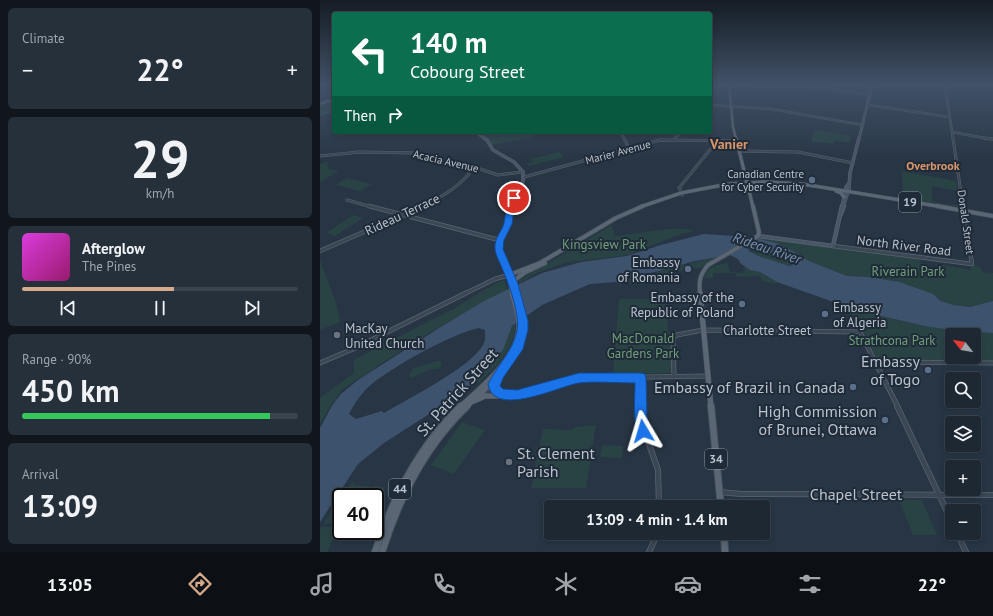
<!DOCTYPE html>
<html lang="en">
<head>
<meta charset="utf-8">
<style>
	:root { --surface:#1d2833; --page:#25303b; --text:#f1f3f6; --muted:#a0a6ac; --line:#3b444e; --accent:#d6ab8b }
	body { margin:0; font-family:"PT Sans",sans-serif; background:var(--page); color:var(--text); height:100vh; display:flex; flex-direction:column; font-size:15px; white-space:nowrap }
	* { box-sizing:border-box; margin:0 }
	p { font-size:13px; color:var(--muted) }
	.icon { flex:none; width:22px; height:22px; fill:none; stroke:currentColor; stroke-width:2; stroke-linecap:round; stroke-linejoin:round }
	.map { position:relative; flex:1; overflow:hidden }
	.drawer { display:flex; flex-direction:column; gap:8px; padding:8px; background:#10161c; width:320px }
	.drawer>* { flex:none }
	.top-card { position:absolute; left:12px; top:12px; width:380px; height:122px; border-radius:4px; box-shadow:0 2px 6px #0003,0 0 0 1px var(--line); background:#0b6e4f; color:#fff; overflow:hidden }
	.needle { width:26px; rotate:301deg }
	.tools { position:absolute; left:625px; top:328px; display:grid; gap:8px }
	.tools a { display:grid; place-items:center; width:36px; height:36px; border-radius:4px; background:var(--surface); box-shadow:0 2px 6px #0003,0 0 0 1px var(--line); font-size:20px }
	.speed { position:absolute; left:12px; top:488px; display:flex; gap:8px; font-size:20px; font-weight:700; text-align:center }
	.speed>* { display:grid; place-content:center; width:52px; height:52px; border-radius:50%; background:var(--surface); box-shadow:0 2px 6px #0003,0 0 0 1px var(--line); line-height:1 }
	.speed .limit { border:2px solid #111; border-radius:6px; background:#fff; color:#111 }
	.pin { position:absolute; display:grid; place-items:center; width:34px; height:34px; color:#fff; margin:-17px; border:2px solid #fff; border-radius:50%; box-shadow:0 1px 4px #0007 }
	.me { position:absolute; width:44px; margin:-22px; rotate:353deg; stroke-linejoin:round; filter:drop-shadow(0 0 3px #0008) }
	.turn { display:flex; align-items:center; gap:14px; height:84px; padding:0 12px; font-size:18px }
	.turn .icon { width:52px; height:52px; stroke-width:2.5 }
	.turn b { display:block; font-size:28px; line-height:34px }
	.then { display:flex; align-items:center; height:38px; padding:0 12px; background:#0003; gap:8px; font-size:15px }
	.big { font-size:30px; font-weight:700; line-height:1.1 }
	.drawer .card { flex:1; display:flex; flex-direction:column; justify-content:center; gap:6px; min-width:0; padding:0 14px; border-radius:6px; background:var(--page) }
	.drawer .dial { align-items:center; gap:0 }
	.dial b { font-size:52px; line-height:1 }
	.song { display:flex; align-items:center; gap:12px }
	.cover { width:48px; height:48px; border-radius:6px; background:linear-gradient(135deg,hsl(300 70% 55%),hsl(320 70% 35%)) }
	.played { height:4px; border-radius:2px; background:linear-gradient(90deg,var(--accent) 55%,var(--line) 55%) }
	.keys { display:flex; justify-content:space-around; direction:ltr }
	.heat { display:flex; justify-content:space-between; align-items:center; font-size:22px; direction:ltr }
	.charge { height:6px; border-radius:3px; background:linear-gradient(90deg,#34c759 90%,var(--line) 0) }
	.trip { position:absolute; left:224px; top:500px; width:226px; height:40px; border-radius:4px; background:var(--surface); box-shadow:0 2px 6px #0003,0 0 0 1px var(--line); font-weight:700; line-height:40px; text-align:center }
	.tab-bar { display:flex; height:64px; justify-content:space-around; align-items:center; background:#0c1014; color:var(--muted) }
	.tab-bar .icon { width:28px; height:28px }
	.tab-bar .active { color:var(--accent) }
	.tab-bar b { font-size:18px; color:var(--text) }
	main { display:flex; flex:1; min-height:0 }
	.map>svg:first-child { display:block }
</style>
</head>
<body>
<main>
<section class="drawer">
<div class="card"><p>Climate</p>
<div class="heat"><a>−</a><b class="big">22°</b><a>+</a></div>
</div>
<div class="card dial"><b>29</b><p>km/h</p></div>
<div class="card">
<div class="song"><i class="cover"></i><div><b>Afterglow</b><p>The Pines</p></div></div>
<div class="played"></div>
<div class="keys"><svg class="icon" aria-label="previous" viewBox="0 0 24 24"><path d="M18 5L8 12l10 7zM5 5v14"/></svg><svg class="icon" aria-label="pause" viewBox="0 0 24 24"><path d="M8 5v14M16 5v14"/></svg><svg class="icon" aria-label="next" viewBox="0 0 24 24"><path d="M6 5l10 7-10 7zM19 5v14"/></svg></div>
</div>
<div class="card"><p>Range · 90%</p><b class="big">450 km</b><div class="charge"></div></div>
<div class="card"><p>Arrival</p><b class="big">13:09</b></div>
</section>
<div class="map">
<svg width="673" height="552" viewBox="0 0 673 552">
	<rect width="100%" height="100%" fill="#273544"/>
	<!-- green -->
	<path fill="#294345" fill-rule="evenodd" d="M14,100V113L0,116V106Z
		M497,130L531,136L529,143L514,140L513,144L499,142L492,143L491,142L493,141L491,140L494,131Z
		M158,132H219L209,138L171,145L170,141Z
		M239,152L244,157L209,166L207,164L213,162L211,159Z
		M7,161L9,169L19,171L0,182V164Z
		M582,171L636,181L638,191L612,186V201L622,204L636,205L638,203L639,207L594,201L593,197L583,195Z
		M27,178L52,184L40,191L15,185Z
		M33,215L43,218L15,236L6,233Z
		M292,225L295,236C310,235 364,224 373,231L358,235L308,255L250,262L236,266L219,272L200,283L198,281Z
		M441,238L599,258L603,267L618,269V266L621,267L622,265L651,270V265L659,266L663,272L673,273V301C659,306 629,312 618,297L548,277L527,276L489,261L464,246L439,240Z
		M434,248L451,252L472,263L473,265L470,266L441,257L428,251Z
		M396,257L380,268L363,270L356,272L355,279H329L322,285L310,284L308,282L310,278C316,276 323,277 329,275C351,267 374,263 396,257Z
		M0,260L16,303L20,322L0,330Z
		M407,263L410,272L425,273L424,266L430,270L440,272L457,282L455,284L442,281L440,276L416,277L415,273H393V278H384C388,266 396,265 407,263Z
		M184,280L188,291C137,314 88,345 42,377H40L22,390L11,405L0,424V398L34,373V360C67,342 100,326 133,309C151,299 166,287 184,280Z
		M301,299H347L348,332H356L357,334L352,335L351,338L352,371L350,373L295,374L293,372L299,300Z
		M527,306C573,322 624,330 673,333V361H558L545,334L536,328ZM632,335H654V357H632Z
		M195,324C196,348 175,367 159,383L152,382L183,350L191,328Z
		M116,361H120L122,366L118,369H111L92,378L89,375L92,369Z
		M142,422L165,430L134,474L111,465Z
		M276,425L266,488H211L223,429L251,430L255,427Z
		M282,445L303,446L302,458L280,457Z
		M33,482L36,485L49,486L45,497H21V514L17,520V522L4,524C11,510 21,492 33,482Z
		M53,486H60L58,494L62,487H64V490L55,511V497H49Z
		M579,500H602L617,535H593Z
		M21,526V531L23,532C14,533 11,545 7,552H0V527Z"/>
	<!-- water -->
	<path fill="#3d536d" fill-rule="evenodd" d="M384,234L431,237L456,243L473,251L489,261L527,276L548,277L579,282L613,294L621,301L633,305L650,307L673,301V333L639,331L605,326L539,311L457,282L440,272L430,270L420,263L418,259L410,255L375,261L339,271L300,279L301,285L296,282L270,284L222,305L192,326L183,350L145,391L64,443L38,464L0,522V428L13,404L21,394L38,380L119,328L164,301L222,273L261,262L307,256L341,245ZM434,248L450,252L472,263L473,265L470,266L441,257L428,251L430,249ZM159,328L165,330C165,335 166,341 163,345C150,368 89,398 64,413L62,411L36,419L29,414C35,402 43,391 53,383C78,364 129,335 159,328Z"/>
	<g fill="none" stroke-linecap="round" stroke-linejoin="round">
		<!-- stream -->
		<path stroke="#3d536d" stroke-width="1" d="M0,114L14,111"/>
		<defs>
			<path id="tertiary-far4" d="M409,85L509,89L550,95
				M625,85L633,139
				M390,105L451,109L543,125
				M548,105L630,117
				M301,132L304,139
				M632,132L670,139
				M354,139L361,132"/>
			<path id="tertiary-far3" d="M304,138L309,149
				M633,138L643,207
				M664,138L673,139
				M353,140L355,138
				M420,151L478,152L533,163
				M0,156L39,152L97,153L109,156L126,164L157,168L178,175L203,172
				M204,177L340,140L417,141
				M362,195L359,188L397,141
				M27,200L52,207
				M102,207C119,198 136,189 149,174L148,168L150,167"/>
			<path id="tertiary-far2" d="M49,206L179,240
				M513,246L652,264L643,206
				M0,251L104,206
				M144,294L175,279L189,275"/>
			<path id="tertiary-far1" d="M556,362L673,363
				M0,363L33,349L146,293
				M354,377L353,338L357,335L383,330L540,332L578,407
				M321,378L322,407
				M164,390L173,395L185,397L212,392L262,378L388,376
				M166,390L191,395"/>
			<path id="tertiary" d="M322,406V424L338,470L339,507
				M577,406L632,522
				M400,492L421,494L673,495
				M637,533L646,552
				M329,552L338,533"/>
			<path id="secondary-far2" d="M156,132L165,139
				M539,139L552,85"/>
			<path id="secondary-far1" d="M164,138L167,140L173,150L194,162L203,172V181L191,207
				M522,207L526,187L529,183
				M523,207L529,189L530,173L539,138"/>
			<path id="secondary" d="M521,214L524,206
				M438,236L513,246
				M513,246L522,206
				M189,275L179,252V245L188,225L191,206"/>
			<path id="primary-far4" d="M409,85L413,127L416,139
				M0,104L14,99"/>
			<path id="primary-far3" d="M416,138L433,207
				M516,191L521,193L524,197
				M320,207L361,193L408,184L446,182L482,184L623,207"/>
			<path id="primary-far2" d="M617,206L673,216
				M200,275L225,263
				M191,279L197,294
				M194,285L196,279L203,274
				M192,294L189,275L220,263L296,218L323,206
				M380,294C379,281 379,276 388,265L438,236L439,232L433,206"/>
			<path id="primary-far1" d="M380,293L391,407
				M176,379L174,387L180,394
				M154,401L165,396H178
				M140,407C161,388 198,358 199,327C199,315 195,304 192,293
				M146,407C183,372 214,350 196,293"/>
			<path id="primary" d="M391,406L401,507
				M404,533L405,552
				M55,552C73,497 99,446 141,406
				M62,552C79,498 105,446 147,406"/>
		</defs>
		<!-- tertiary-far4 casing -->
		<use href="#tertiary-far4" stroke="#5a6471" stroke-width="2.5"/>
		<!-- tertiary-far3 casing -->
		<use href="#tertiary-far3" stroke="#5a6471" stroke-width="3"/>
		<!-- tertiary-far2 casing -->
		<use href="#tertiary-far2" stroke="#5a6471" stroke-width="4.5"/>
		<!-- tertiary-far1 casing -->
		<use href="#tertiary-far1" stroke="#5a6471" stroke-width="5"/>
		<!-- tertiary casing -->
		<use href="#tertiary" stroke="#5a6471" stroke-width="6"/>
		<!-- secondary-far2 casing -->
		<use href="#secondary-far2" stroke="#5a6471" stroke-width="3"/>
		<!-- secondary-far1 casing -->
		<use href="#secondary-far1" stroke="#5a6471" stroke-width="3.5"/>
		<!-- secondary casing -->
		<use href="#secondary" stroke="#5a6471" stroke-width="4.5"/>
		<!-- primary-far4 casing -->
		<use href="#primary-far4" stroke="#485260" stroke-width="3"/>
		<!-- primary-far3 casing -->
		<use href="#primary-far3" stroke="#485260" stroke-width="4"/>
		<!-- primary-far2 casing -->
		<use href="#primary-far2" stroke="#485260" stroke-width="5"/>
		<!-- primary-far1 casing -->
		<use href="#primary-far1" stroke="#485260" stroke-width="6"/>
		<!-- primary casing -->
		<use href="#primary" stroke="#485260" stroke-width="8"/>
		<!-- tertiary-far4 -->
		<use href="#tertiary-far4" stroke="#3b4754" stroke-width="1.5"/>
		<!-- tertiary-far3 -->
		<use href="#tertiary-far3" stroke="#3b4754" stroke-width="2"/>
		<!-- tertiary-far2 -->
		<use href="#tertiary-far2" stroke="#3b4754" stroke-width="3"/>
		<!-- tertiary-far1 -->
		<use href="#tertiary-far1" stroke="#3b4754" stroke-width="3.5"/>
		<!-- tertiary -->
		<use href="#tertiary" stroke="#3b4754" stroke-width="4.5"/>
		<!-- secondary-far2 -->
		<use href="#secondary-far2" stroke="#495667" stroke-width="2"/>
		<!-- secondary-far1 -->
		<use href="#secondary-far1" stroke="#495667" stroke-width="2.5"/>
		<!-- secondary -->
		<use href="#secondary" stroke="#495667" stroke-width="3"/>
		<!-- primary-far4 -->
		<use href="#primary-far4" stroke="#5a6674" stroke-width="2"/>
		<!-- primary-far3 -->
		<use href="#primary-far3" stroke="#5a6674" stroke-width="3"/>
		<!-- primary-far2 -->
		<use href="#primary-far2" stroke="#5a6674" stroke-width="3.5"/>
		<!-- primary-far1 -->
		<use href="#primary-far1" stroke="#5a6674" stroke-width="5"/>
		<!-- primary -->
		<use href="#primary" stroke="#5a6674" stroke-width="6"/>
	</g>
	<!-- sky -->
	<linearGradient id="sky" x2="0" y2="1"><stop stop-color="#151d25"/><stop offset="0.52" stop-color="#415167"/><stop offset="1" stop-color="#415167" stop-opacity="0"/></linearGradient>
	<rect width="673" height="162" fill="url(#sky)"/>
	<!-- route -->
	<path fill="#1a73e8" stroke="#114b97" d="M191,196H194L197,198L194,208L192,224L184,240L183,249L198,284L208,321V330L203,349L183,378L180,386L183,389L197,390L259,373H320L325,374L326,378L327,418L330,431L328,435L323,437L319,435C312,419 315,400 315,383C297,383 277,381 259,383C239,386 174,419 168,384C177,366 193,351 197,331C200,314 189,284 182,268C180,262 175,255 175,248C174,238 182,232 184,223C186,214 186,205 191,196Z"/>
	<!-- markers -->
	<g fill="#5c6f8a" stroke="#202b39" stroke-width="1.5">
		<circle cx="492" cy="180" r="4"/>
		<circle cx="368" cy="269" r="4"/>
		<circle cx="422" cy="304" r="4"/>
		<circle cx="505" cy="314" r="4"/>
		<circle cx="608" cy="370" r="4"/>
		<circle cx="533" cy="387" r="4"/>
		<circle cx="565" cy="420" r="4"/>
	</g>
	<g fill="#6b7280" stroke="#202b39" stroke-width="1.5">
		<circle cx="17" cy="335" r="4"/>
		<circle cx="189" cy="462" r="4"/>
	</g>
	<g text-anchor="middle" stroke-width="4" stroke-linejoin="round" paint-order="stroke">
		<!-- far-street labels -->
		<g font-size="11" fill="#b9c2cd" stroke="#202b39">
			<text transform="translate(298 152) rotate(-15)" y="4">Marier Avenue</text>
			<text transform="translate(126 161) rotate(13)" y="4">Acacia Avenue</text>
			<text transform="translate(646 222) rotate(82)" y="4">Donald Street</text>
		</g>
		<!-- far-poi labels -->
		<g font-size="11" fill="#b9c2cd" stroke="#202b39" text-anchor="end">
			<text x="484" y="178">Canadian Centre<tspan x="484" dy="13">for Cyber Security</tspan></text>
		</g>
		<!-- far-neighbourhood labels -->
		<g font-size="12" font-weight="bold" fill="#d99568" stroke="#202b39">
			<text x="613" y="170">Overbrook</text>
		</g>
		<!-- shield labels -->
		<g fill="#202b39" stroke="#8b95a1" stroke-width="1">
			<rect x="579" y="192" width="22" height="20" rx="3"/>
			<rect x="385" y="449" width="22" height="20" rx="3"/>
			<rect x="69" y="479" width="22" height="20" rx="3"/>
		</g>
		<g font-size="12" font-weight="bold" fill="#b9c2cd">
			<text x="590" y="206">19</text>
			<text x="396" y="463">34</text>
			<text x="80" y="493">44</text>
		</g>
		<!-- street labels -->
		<g font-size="13" fill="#b9c2cd" stroke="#202b39">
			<text transform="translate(82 214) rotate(-25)" y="5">Rideau Terrace</text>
			<text transform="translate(584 245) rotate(7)" y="5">North River Road</text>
			<text x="447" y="335">Charlotte Street</text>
		</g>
		<!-- park labels -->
		<g font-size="13" fill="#709f79" stroke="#202b39">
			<text x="284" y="249">Kingsview Park</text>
			<text x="588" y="276">Riverain Park</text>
			<text x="323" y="343">MacDonald<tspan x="323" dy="15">Gardens Park</tspan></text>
			<text x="572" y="345">Strathcona Park</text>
		</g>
		<!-- poi labels -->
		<g font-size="13" fill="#b9c2cd" stroke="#202b39" text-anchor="end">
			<text x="360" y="267">Embassy<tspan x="360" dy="15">of Romania</tspan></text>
			<text x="414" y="302">Embassy of the<tspan x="414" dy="15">Republic of Poland</tspan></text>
			<text x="513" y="312" text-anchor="start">Embassy<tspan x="513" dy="15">of Algeria</tspan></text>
			<text x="25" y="333" text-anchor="start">MacKay<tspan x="25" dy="15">United Church</tspan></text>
		</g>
		<!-- far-district labels -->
		<g font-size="14" font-weight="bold" fill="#d99568" stroke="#202b39">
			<text x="409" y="149">Vanier</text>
		</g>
		<!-- water labels -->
		<g font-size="14" font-style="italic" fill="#7993b0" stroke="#202b39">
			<text transform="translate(447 248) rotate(19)" y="5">Rideau River</text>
		</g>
		<!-- near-poi labels -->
		<g font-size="16" fill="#b9c2cd" stroke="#202b39" text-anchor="end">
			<text x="600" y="367">Embassy<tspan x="600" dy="18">of Togo</tspan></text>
			<text x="525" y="393">Embassy of Brazil in Canada</text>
			<text x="557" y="417">High Commission<tspan x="557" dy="18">of Brunei, Ottawa</tspan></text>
			<text x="197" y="459" text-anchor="start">St. Clement<tspan x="197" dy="18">Parish</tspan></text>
		</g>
		<!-- near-street labels -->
		<g font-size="16" fill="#b9c2cd" stroke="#202b39">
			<text transform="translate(137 392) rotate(-48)" y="6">St. Patrick Street</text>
			<text x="536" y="500">Chapel Street</text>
		</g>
	</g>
</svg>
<div class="tools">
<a><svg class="needle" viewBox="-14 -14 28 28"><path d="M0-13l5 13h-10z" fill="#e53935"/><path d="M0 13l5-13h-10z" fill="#a0a6ac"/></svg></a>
<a><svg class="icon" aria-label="search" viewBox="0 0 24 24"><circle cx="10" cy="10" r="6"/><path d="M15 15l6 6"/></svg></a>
<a><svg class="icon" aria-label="layers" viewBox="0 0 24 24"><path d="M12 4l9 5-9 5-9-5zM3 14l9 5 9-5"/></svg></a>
<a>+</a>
<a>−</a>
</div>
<div class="speed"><div class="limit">40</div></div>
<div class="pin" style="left:194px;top:198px;background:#d93025"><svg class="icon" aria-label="arrive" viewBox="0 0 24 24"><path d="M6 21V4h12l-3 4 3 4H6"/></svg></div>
<svg class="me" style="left:323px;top:431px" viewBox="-20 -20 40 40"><path d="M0-17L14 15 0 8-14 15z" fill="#1a73e8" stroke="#fff" stroke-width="4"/></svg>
<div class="trip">13:09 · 4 min · 1.4 km</div>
<div class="top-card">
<div class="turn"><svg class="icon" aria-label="left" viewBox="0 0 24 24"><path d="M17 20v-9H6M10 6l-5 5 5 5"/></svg><div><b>140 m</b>Cobourg Street</div></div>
<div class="then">Then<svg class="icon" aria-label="right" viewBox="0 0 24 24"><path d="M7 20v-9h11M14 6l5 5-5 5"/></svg></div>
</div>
</div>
</main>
<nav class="tab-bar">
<b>13:05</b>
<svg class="icon active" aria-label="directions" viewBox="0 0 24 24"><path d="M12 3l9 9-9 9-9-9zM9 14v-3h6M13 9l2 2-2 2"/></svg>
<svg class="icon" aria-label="music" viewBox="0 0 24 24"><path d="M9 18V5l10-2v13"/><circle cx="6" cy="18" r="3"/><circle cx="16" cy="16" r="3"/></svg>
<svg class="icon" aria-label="phone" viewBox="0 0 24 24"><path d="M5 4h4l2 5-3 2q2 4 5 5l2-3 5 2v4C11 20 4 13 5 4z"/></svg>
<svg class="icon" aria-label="climate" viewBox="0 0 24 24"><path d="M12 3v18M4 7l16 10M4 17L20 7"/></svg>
<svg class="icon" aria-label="car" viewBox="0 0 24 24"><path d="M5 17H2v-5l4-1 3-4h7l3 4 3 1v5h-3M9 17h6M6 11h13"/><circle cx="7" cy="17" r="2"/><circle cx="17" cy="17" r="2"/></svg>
<svg class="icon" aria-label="filters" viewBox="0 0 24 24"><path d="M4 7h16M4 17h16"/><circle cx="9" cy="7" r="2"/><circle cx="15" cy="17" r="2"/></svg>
<b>22°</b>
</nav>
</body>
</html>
